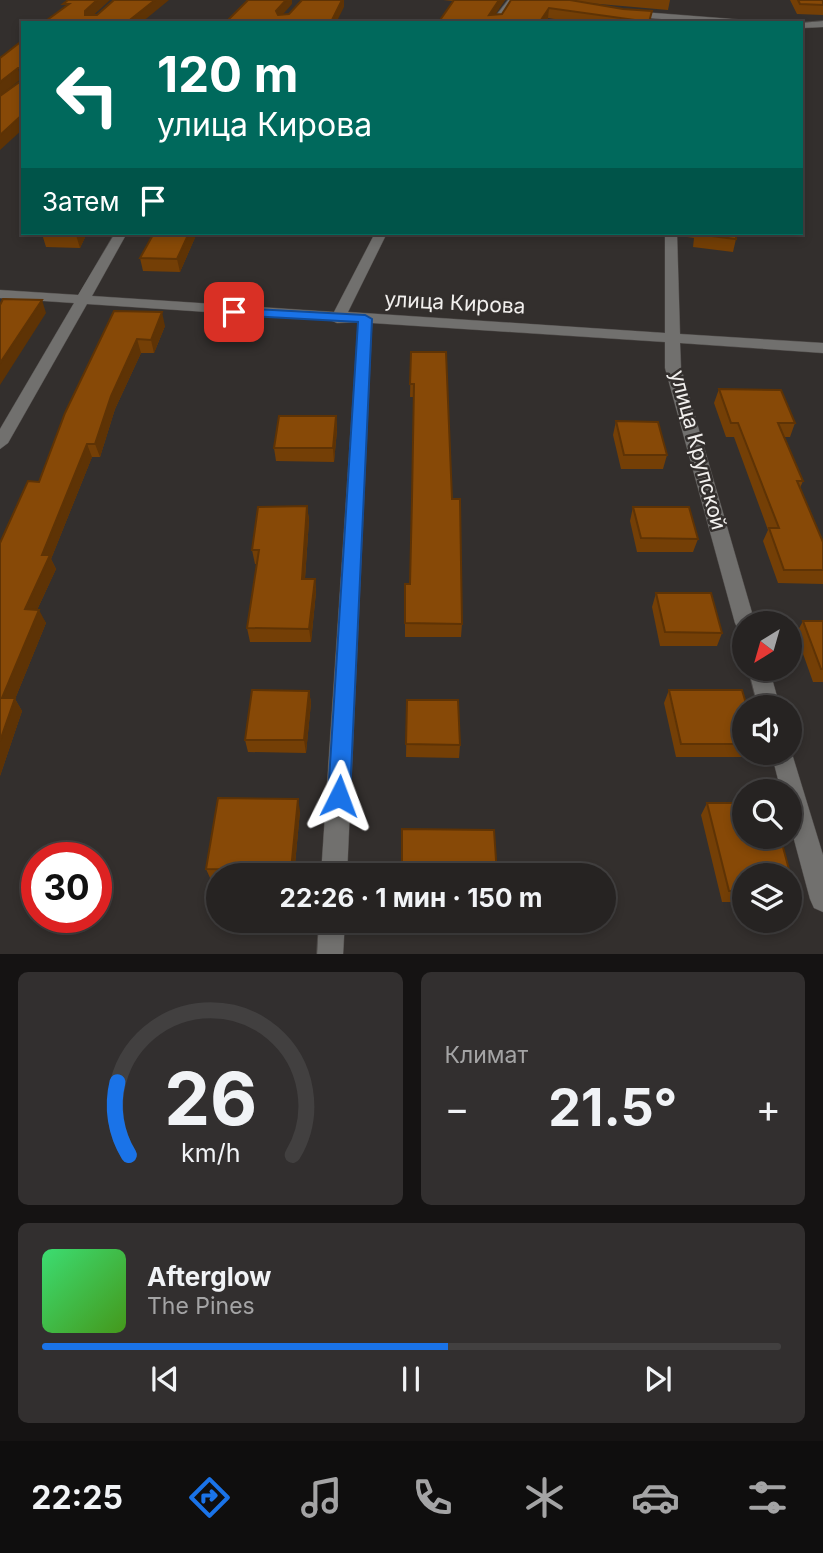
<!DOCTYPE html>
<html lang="ru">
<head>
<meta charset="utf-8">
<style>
	:root { --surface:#262322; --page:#322f2f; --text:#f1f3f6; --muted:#a4a4a5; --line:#424040; --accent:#1a73e8 }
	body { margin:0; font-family:Inter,sans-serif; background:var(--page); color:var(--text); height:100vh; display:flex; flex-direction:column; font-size:26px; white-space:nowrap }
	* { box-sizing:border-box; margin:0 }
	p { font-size:23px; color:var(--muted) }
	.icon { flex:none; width:38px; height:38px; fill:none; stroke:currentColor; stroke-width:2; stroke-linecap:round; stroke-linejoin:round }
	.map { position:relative; height:954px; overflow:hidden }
	.sheet { display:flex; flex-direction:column; gap:18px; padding:18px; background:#151313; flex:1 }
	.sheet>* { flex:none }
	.top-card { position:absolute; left:21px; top:21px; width:782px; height:214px; border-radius:0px; box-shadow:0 4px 10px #0003,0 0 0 2px var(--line); background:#00695c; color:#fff; overflow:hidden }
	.needle { width:46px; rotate:217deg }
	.buttons { position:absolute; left:732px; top:611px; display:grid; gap:14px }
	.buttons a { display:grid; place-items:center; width:70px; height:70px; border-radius:50%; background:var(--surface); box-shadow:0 4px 10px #0003,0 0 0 2px var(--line); font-size:35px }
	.speed { position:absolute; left:21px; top:842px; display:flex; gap:14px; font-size:35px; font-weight:700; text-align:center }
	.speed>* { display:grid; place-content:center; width:91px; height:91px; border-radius:50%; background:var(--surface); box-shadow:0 4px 10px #0003,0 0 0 2px var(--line); line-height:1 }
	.speed .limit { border:10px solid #d22; background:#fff; color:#111 }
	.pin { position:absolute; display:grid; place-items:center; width:60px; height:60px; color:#fff; margin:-30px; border-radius:14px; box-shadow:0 4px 10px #0006 }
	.me { position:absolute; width:77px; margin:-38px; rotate:3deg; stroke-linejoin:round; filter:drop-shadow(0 0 5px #0008) }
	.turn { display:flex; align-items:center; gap:24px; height:147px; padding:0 21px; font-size:32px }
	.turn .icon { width:91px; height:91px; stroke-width:2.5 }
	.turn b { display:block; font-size:49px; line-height:60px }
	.then { display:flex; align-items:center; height:66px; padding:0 21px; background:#0003; gap:14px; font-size:26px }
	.big { font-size:52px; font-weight:700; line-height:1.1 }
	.sheet .widget { flex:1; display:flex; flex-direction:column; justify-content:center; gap:10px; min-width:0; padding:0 24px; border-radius:10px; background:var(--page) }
	.sheet .dial { align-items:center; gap:0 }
	.dial svg { height:182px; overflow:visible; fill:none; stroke:var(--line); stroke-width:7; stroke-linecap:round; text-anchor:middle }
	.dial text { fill:var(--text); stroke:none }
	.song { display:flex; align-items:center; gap:21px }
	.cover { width:84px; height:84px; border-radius:10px; background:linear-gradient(135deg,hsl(140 70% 55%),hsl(100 70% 35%)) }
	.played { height:7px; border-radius:4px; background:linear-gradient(90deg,var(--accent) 55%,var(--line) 55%) }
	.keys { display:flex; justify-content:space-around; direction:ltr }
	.heat { display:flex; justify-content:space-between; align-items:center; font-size:38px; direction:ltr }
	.sheet .tiles { flex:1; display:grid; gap:18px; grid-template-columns:1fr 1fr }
	.widget:last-child { grid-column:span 2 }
	.trip { position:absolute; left:206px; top:863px; width:410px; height:70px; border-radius:35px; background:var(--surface); box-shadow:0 4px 10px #0003,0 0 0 2px var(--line); font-weight:700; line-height:70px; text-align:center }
	.dock { display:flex; height:112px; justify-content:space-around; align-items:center; background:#0f0e0e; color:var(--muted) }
	.dock .icon { width:49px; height:49px }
	.dock .active { color:var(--accent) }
	.dock b { font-size:32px; color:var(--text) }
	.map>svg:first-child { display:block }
</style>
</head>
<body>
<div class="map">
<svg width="823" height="955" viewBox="0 0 823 955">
	<rect width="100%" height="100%" fill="#332f2d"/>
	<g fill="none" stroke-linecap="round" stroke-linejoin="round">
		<defs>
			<path id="minor" d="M508,0H516L499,23H490Z
				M629,11L745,20L749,23H708L626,16Z
				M823,21V27L802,28L800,23Z
				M115,233H127L92,296L334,312L375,233H387L348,312L665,333V233H677L680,334L823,343V353L680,343L681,368L755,623H744V631L738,629L735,623L665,368V342L372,323L347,875H321L358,322L337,323L330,320L87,304L8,443L0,449V429L74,303L0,298V290L78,295Z
				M748,668H769L780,707H758Z
				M789,744L823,855V912L814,908L810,899L789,821V791H781L771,752H789Z
				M319,920H345L343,955H317Z"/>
		</defs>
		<!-- minor casing -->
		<use href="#minor" stroke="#4e4a48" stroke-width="1"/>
		<!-- minor -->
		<use href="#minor" fill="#71706e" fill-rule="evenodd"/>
	</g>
	<!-- wall -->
	<path fill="#743f06" d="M443,0H505L495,14H502L511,0H670L668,10L588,3L650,23H580L548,18L545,23H438L453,1Z
		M790,0H823V15L797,14Z
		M87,233L80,248L46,247L42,234Z
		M197,233L180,272L143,271L140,258Z
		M678,233H736V239L733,252L693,247L694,238L680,236Z
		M114,311L165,326L154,353H141L115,409L100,457H92L51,559L56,569L37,610L46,623L15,699L22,711L0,776V543L39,482Z
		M411,352L452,499L462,624L461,637H405V584H410L412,499L414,397H410Z
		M719,389L795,423L790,437H784L803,481L800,488L823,542V584L778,583L763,541L768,530L734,437H726L714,403Z
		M336,416L337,430L334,462L276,461L274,448Z
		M616,421L667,455L663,469H621L613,435Z
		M307,506L309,520L305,579H315L316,592L311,642H250L247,628L257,564H255L252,550Z
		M633,507L698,539L693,552H637L630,521Z
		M656,593L722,633L717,646H660L652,607Z
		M803,621H823V682H813L796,634Z
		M669,690L744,707V752H753L751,757H676L664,703Z
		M309,691L311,703L306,753L248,752L245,740Z
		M407,700L460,745L459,758L406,757Z
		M707,803H744V836H780L795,892L789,899V875H744V902H722L701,815Z
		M300,811L294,875H219V880H211L206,869Z"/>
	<!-- shaded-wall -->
	<path fill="#5e3305" d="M97,0H110L87,21L85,15V11Z
		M155,0H169L141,23H126Z
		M286,0H292V4L277,21L276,11Z
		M342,0H344V7L336,23H331Z
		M499,0H505L490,23L489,15Z
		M549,8L548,18L545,23H539Z
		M18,68L21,79L0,96V82Z
		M23,114V129L0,150V135Z
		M77,233H87L80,248L76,235Z
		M189,233H197L180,272L177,259Z
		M42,300L46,313L0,385V363Z
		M162,312L165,326L154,353L151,340Z
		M137,339L141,353L115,409L100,457L95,444L111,396Z
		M336,416L337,430L334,462L333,448Z
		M87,444L92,457L51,559L56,569L31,623L25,609L42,555Z
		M307,506L309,520L304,592L302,579Z
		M315,579L316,592L311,642L309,629Z
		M39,610L46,623L15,699L22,711L0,776V741L2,698Z
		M309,691L311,703L306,753L304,740Z
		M298,799L300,811L294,875H292L291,870Z"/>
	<!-- building -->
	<path fill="#874907" stroke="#5e3305" stroke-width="2" d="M68,0H97L85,11V15H97L114,0H155L126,23H43L69,4H63Z
		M248,0H286L276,11L278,15L289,14L302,0H342L331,22L328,21L327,23H225Z
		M454,0H499L489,15L502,14L511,0H570L623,9L652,11L649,22L549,8L539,23H438Z
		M798,0H823V5L800,4Z
		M23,40V114L0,135V96L21,81L22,68H18L0,82V58Z
		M43,233H77L76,235L42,234Z
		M154,233H189L177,259L140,258Z
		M697,233H736V239L696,234Z
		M3,299L42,300L0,363V305Z
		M114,311L162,312L151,340L137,339L111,396L95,444H87L42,555H50L25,609L39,610L2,698H15L0,741V543L28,481L39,482L65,413Z
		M411,352H446L452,499H460L462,624L405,623V584H410L412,499L414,384H410Z
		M719,389L781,390L795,423H778L803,481H797L823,542V570H784L769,528H779L738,423H731Z
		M279,416H336L333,448H274Z
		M616,421L658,422L667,455H624Z
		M307,506L302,579H315L309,629L247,628L259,550H252L258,507Z
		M633,507H689L698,539L641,538Z
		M656,593H711L722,633L665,632Z
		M803,621H823V669H821Z
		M252,690L309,691L304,740H245Z
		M669,690H742L747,707H744V744H681Z
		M407,700H458L460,745L406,744Z
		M218,798L298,799L291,870L206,869Z
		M707,803H744V836H780L795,892H789V875H744V891H729Z
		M402,829L494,830L497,875H402Z"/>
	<!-- route -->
	<path fill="#1a73e8" stroke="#114b97" stroke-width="2" d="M234,308L365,315L372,319L350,796L346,803L339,806L331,803L328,796L358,322L229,315V309Z"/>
	<g text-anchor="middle" stroke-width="5" stroke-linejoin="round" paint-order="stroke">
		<!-- street labels -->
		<g font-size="21" fill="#f1efed" stroke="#332f2d">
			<text transform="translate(455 303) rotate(3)" y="7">улица Кирова</text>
			<text transform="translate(698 450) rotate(75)" y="7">улица Крупской</text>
		</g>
	</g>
</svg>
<div class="buttons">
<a><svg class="needle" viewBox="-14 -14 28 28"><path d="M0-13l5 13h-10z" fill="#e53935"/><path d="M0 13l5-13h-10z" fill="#a4a4a5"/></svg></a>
<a><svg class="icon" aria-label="sound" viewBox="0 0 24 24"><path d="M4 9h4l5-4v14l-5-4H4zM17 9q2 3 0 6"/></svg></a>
<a><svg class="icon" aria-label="search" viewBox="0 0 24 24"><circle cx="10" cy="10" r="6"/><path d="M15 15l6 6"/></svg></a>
<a><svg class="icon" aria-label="layers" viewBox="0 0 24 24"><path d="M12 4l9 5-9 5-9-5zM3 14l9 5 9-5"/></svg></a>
</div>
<div class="speed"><div class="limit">30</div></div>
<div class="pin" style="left:234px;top:312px;background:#d93025"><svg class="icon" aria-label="arrive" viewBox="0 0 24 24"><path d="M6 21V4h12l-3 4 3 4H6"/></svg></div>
<svg class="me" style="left:339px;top:796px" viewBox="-20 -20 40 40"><path d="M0-17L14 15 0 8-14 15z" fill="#1a73e8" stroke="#fff" stroke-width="4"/></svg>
<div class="trip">22:26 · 1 мин · 150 m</div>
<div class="top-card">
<div class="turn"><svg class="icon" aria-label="left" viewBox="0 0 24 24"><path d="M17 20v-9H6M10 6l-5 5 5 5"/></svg><div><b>120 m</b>улица Кирова</div></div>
<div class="then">Затем<svg class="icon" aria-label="arrive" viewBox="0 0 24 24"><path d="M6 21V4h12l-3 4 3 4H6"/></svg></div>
</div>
</div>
<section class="sheet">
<div class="tiles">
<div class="widget dial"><svg viewBox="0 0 100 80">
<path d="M14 69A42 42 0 1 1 86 69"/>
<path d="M14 69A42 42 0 0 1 9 37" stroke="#1a73e8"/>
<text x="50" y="56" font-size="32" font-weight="700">26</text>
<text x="50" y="72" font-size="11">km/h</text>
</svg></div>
<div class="widget"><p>Климат</p>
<div class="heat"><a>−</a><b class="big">21.5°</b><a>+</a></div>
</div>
<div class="widget">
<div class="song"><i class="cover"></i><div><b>Afterglow</b><p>The Pines</p></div></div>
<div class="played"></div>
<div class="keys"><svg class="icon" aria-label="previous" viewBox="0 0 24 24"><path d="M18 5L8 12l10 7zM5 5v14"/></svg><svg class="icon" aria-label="pause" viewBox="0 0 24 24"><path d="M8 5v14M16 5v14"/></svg><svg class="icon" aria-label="next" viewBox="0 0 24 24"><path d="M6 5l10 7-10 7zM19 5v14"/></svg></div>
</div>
</div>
</section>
<nav class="dock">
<b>22:25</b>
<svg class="icon active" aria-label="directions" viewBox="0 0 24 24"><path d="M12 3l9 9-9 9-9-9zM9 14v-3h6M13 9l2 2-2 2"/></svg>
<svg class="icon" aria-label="music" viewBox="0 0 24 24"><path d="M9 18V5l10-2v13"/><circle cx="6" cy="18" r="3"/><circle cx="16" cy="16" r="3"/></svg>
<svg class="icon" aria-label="phone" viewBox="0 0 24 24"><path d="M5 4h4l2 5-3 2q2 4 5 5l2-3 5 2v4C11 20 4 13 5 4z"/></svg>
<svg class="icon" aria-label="climate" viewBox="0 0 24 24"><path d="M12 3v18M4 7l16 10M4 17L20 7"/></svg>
<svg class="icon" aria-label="car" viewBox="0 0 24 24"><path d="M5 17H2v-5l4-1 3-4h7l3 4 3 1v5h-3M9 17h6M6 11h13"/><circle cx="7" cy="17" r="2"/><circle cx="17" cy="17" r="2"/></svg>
<svg class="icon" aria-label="filters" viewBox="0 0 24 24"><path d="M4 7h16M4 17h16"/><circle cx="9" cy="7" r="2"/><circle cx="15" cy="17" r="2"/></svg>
</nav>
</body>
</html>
